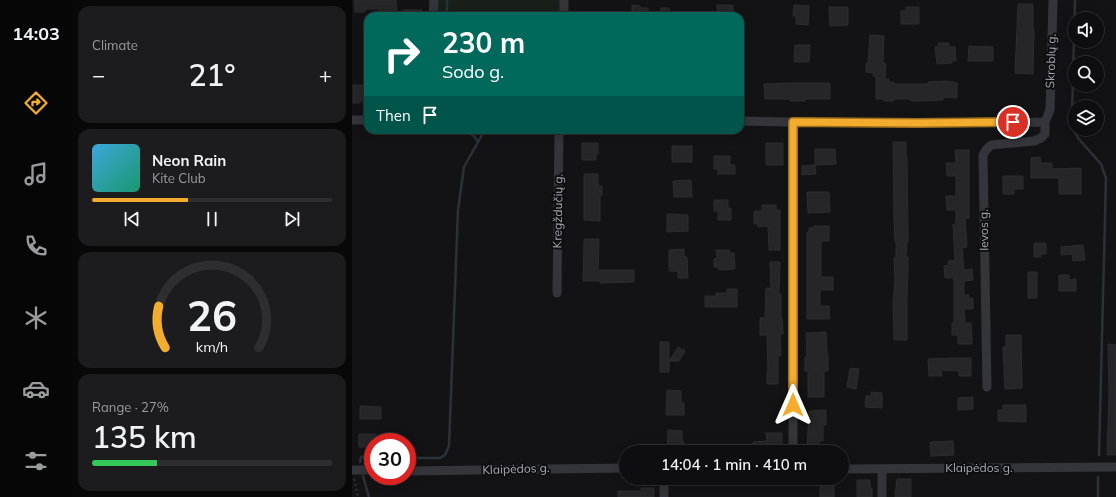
<!DOCTYPE html>
<html lang="en">
<head>
<meta charset="utf-8">
<style>
	:root { --surface:#0e0e10; --page:#1c1c1e; --text:#f1f3f6; --muted:#9b9c9f; --line:#2e2e30; --accent:#f3ac2d }
	body { margin:0; font-family:Mulish,sans-serif; background:var(--page); color:var(--text); height:100vh; display:flex; flex-direction:column; font-size:15px; white-space:nowrap }
	* { box-sizing:border-box; margin:0 }
	p { font-size:13px; color:var(--muted) }
	.icon { flex:none; width:22px; height:22px; fill:none; stroke:currentColor; stroke-width:2; stroke-linecap:round; stroke-linejoin:round }
	.map { position:relative; flex:1; overflow:hidden }
	.side { display:flex; flex-direction:column; gap:6px; padding:6px; background:#080809; width:280px }
	.side>* { flex:none }
	.guide { position:absolute; left:12px; top:12px; width:380px; height:122px; border-radius:12px; box-shadow:0 2px 10px #0003,0 0 0 1px var(--line); background:#00695c; color:#fff; overflow:hidden }
	.buttons { position:absolute; left:716px; top:12px; display:grid; gap:8px }
	.buttons a { display:grid; place-items:center; width:36px; height:36px; border-radius:50%; background:var(--surface); box-shadow:0 2px 10px #0003,0 0 0 1px var(--line); font-size:20px }
	.speed { position:absolute; left:12px; top:433px; display:flex; gap:8px; font-size:20px; font-weight:700; text-align:center }
	.speed>* { display:grid; place-content:center; width:52px; height:52px; border-radius:50%; background:var(--surface); box-shadow:0 2px 10px #0003,0 0 0 1px var(--line); line-height:1 }
	.speed .limit { border:6px solid #d22; background:#fff; color:#111 }
	.pin { position:absolute; display:grid; place-items:center; width:34px; height:34px; color:#fff; margin:-17px; border:2px solid #fff; border-radius:50%; box-shadow:0 1px 4px #0007 }
	.me { position:absolute; width:44px; margin:-22px; rotate:0deg; stroke-linejoin:round; filter:drop-shadow(0 0 3px #0008) }
	.turn { display:flex; align-items:center; gap:14px; height:84px; padding:0 12px; font-size:18px }
	.turn .icon { width:52px; height:52px; stroke-width:2.5 }
	.turn b { display:block; font-size:28px; line-height:34px }
	.then { display:flex; align-items:center; height:38px; padding:0 12px; background:#0003; gap:8px; font-size:15px }
	.big { font-size:30px; font-weight:600; line-height:1.1 }
	.side .card { flex:1; display:flex; flex-direction:column; justify-content:center; gap:6px; min-width:0; padding:0 14px; border-radius:12px; background:var(--page) }
	.side .dial { align-items:center; gap:0 }
	.dial svg { height:104px; overflow:visible; fill:none; stroke:var(--line); stroke-width:7; stroke-linecap:round; text-anchor:middle }
	.dial text { fill:var(--text); stroke:none }
	.song { display:flex; align-items:center; gap:12px }
	.cover { width:48px; height:48px; border-radius:6px; background:linear-gradient(135deg,hsl(200 70% 55%),hsl(160 70% 35%)) }
	.played { height:4px; border-radius:2px; background:linear-gradient(90deg,var(--accent) 40%,var(--line) 40%) }
	.keys { display:flex; justify-content:space-around; direction:ltr }
	.heat { display:flex; justify-content:space-between; align-items:center; font-size:22px; direction:ltr }
	.charge { height:6px; border-radius:3px; background:linear-gradient(90deg,#34c759 27%,var(--line) 0) }
	.trip { position:absolute; left:267px; top:445px; width:230px; height:40px; border-radius:20px; background:var(--surface); box-shadow:0 2px 10px #0003,0 0 0 1px var(--line); font-weight:600; line-height:40px; text-align:center }
	main { display:flex; flex:1; min-height:0 }
	.tabs { display:flex; flex-direction:column; width:72px; justify-content:space-around; align-items:center; background:#060606; color:var(--muted) }
	.tabs .icon { width:28px; height:28px }
	.tabs .current { color:var(--accent) }
	.tabs b { font-size:18px; color:var(--text) }
	.map>svg:first-child { display:block }
</style>
</head>
<body>
<main>
<nav class="tabs">
<b>14:03</b>
<svg class="icon current" aria-label="directions" viewBox="0 0 24 24"><path d="M12 3l9 9-9 9-9-9zM9 14v-3h6M13 9l2 2-2 2"/></svg>
<svg class="icon" aria-label="music" viewBox="0 0 24 24"><path d="M9 18V5l10-2v13"/><circle cx="6" cy="18" r="3"/><circle cx="16" cy="16" r="3"/></svg>
<svg class="icon" aria-label="phone" viewBox="0 0 24 24"><path d="M5 4h4l2 5-3 2q2 4 5 5l2-3 5 2v4C11 20 4 13 5 4z"/></svg>
<svg class="icon" aria-label="climate" viewBox="0 0 24 24"><path d="M12 3v18M4 7l16 10M4 17L20 7"/></svg>
<svg class="icon" aria-label="car" viewBox="0 0 24 24"><path d="M5 17H2v-5l4-1 3-4h7l3 4 3 1v5h-3M9 17h6M6 11h13"/><circle cx="7" cy="17" r="2"/><circle cx="17" cy="17" r="2"/></svg>
<svg class="icon" aria-label="filters" viewBox="0 0 24 24"><path d="M4 7h16M4 17h16"/><circle cx="9" cy="7" r="2"/><circle cx="15" cy="17" r="2"/></svg>
</nav>
<section class="side">
<div class="card"><p>Climate</p>
<div class="heat"><a>−</a><b class="big">21°</b><a>+</a></div>
</div>
<div class="card">
<div class="song"><i class="cover"></i><div><b>Neon Rain</b><p>Kite Club</p></div></div>
<div class="played"></div>
<div class="keys"><svg class="icon" aria-label="previous" viewBox="0 0 24 24"><path d="M18 5L8 12l10 7zM5 5v14"/></svg><svg class="icon" aria-label="pause" viewBox="0 0 24 24"><path d="M8 5v14M16 5v14"/></svg><svg class="icon" aria-label="next" viewBox="0 0 24 24"><path d="M6 5l10 7-10 7zM19 5v14"/></svg></div>
</div>
<div class="card dial"><svg viewBox="0 0 100 80">
<path d="M14 69A42 42 0 1 1 86 69"/>
<path d="M14 69A42 42 0 0 1 9 37" stroke="#f3ac2d"/>
<text x="50" y="56" font-size="32" font-weight="700">26</text>
<text x="50" y="72" font-size="11">km/h</text>
</svg></div>
<div class="card"><p>Range · 27%</p><b class="big">135 km</b><div class="charge"></div></div>
</section>
<div class="map">
<svg width="764" height="497" viewBox="0 0 764 497">
	<rect width="100%" height="100%" fill="#131315"/>
	<!-- green -->
	<path fill="#19201a" d="M82,0H212V16H81Z"/>
	<g fill="none" stroke-linecap="round" stroke-linejoin="round">
		<!-- stream -->
		<path stroke="#2a3239" stroke-width="2.5" d="M95,16V0
			M720,114L723,0
			M721,129L726,138L749,164L754,178L747,455
			M112,131L122,136L126,142
			M55,458H88L93,455L97,446L106,210L112,167L131,133
			M8,462L9,457H21
			M11,476L17,497
			M746,497V477"/>
	</g>
	<!-- building -->
	<path fill="#262629" stroke="#2d2d31" d="M2,0H44L45,14L27,16V9H13V12H3Z
		M666,4H681V30H682L681,74L663,73Z
		M280,5L288,6V8H296V16H280Z
		M365,5H381V16H366Z
		M442,5L457,6L456,25L444,24V16H441Z
		M477,7H496V25L478,26Z
		M554,7H567V24H549V11H554Z
		M309,8H317V16H309Z
		M51,10H70V16H51Z
		M518,35L532,36L531,63L534,64L533,79H537V82H542V84H576V82L594,81L605,83V98L594,97L591,98V100L568,101H559V99H542V101H532V99H524V76H521L522,73L514,72V63H516Z
		M586,43H597V47H603L604,61H599L600,63L585,64L583,47H586Z
		M443,45H458L457,62H442Z
		M617,46L641,47V61H616Z
		M437,83H478V99H453V101H438V99H413L412,84Z
		M1,85H16V101H8V103H1Z
		M541,142H554V156H555L556,242H555L554,257H556V268L555,297V340H542L541,302L543,280L542,258H544V242H543L542,218Z
		M230,143H246V154H244V160H230Z
		M414,143H431V165H414Z
		M320,146H340V162H320Z
		M463,149H483L484,164L463,165Z
		M603,150H617V218H613L615,247L610,248L612,270L620,269L621,280L612,281V295H617V299L621,298V309H612L613,323H619L620,344H606V335H600V323H602V278H593L592,266L597,265L596,261L603,260L601,224H604V210H595L594,196H604V176H595L594,163H604Z
		M362,156H378V165H383V174H366V169H362Z
		M688,157L689,163H700V169L729,168V194H707V178H679V158Z
		M463,165L464,174L450,175V166Z
		M232,174H246V186H250V195H248V221L232,220Z
		M651,176H671V189H662V194H651Z
		M339,180L340,197H322L321,181Z
		M455,192H477L478,212L456,213Z
		M362,200H376V208H379V220H366V211H362Z
		M410,205H424V210H428V250H417L416,226L406,227V224H402V211H410Z
		M315,214L336,215V231L315,232Z
		M462,226H477V241H469V277H481V290H468V306H477L478,319H455V232H457V228H461Z
		M232,239H247L246,270H282V282L248,283V281H231Z
		M682,243H694V254H688L689,257H682Z
		M731,245L733,260L721,261L720,254L709,255V247Z
		M332,249V257H335L336,278H326V271H317V250Z
		M364,250H377L378,253H382L383,269L367,270L366,267H362V259L365,258Z
		M418,262H428L427,294H429V318H430L431,334H428L429,356H426V384H415V372H416L415,335H408V318H413L414,288H419Z
		M676,272H685V298H676Z
		M707,275H717V280L724,279V291H707Z
		M375,289H385V307H353V296H364V293H375Z
		M474,332L475,354H476V371H472V397H456V371H453V357H455L454,333Z
		M654,335H669L670,388L653,389L651,347H654Z
		M308,342H317V372H308Z
		M756,344L764,345V455H755L757,395Z
		M326,347L333,351L327,361H317Z
		M603,358H619V376H607V371L589,370L590,376H577L576,359Z
		M498,368L507,369L504,389L495,387Z
		M315,390L329,391V403H332V415H314Z
		M519,392L530,393V408L513,407L514,396H519Z
		M621,397V409L606,410V398Z
		M651,405H674V422L646,421V410H651Z
		M8,406L29,407V419H8Z
		M474,410V425H471V441H467V451H455L457,411Z
		M316,430L330,431V442H332V452H315Z
		M414,433H430V451L402,452L401,442L415,441Z
		M7,434H24V442H21V447H7Z
		M601,441L602,455L579,456L578,442Z
		M545,479H559V497H543Z
		M505,480H518V488H520V497H505Z
		M468,483L482,484V497H468Z
		M289,488H302V497H266V491H289Z"/>
	<g fill="none" stroke-linecap="round" stroke-linejoin="round">
		<!-- path -->
		<path stroke="#3a3c41" stroke-width="1.5" stroke-dasharray="2 3" stroke-linecap="butt" d="M2,479L6,497"/>
		<!-- minor -->
		<path stroke="#34353a" stroke-width="9" d="M81,16L82,0
			M212,16V0
			M0,120H16
			M388,121L496,123L693,122
			M205,293L207,130
			M635,387L631,155L634,150L639,145L682,141L689,138L693,134V122L698,110L701,0
			M441,452V122
			M490,469L764,467
			M0,470H21
			M55,471L274,468
			M312,497V478
			M530,497V469"/>
	</g>
	<g fill="none" stroke-linecap="round" stroke-linejoin="round">
		<defs>
			<path id="route" d="M441,405V122L566,123L661,122"/>
		</defs>
		<!-- route casing -->
		<use href="#route" stroke="#9e701d" stroke-width="10"/>
		<!-- route -->
		<use href="#route" stroke="#f3ac2d" stroke-width="7"/>
	</g>
	<g text-anchor="middle" stroke-width="4" stroke-linejoin="round" paint-order="stroke">
		<!-- street labels -->
		<g font-size="12" fill="#a5aab6" stroke="#0e0e10">
			<text transform="translate(699 61) rotate(-88)" y="4">Skroblų g.</text>
			<text transform="translate(206 211) rotate(-89)" y="4">Kregždučių g.</text>
			<text transform="translate(632 230) rotate(-91)" y="4">Ievos g.</text>
			<text x="627" y="472">Klaipėdos g.</text>
			<text transform="translate(164 469) rotate(-2)" y="4">Klaipėdos g.</text>
		</g>
	</g>
</svg>
<div class="buttons">
<a><svg class="icon" aria-label="sound" viewBox="0 0 24 24"><path d="M4 9h4l5-4v14l-5-4H4zM17 9q2 3 0 6"/></svg></a>
<a><svg class="icon" aria-label="search" viewBox="0 0 24 24"><circle cx="10" cy="10" r="6"/><path d="M15 15l6 6"/></svg></a>
<a><svg class="icon" aria-label="layers" viewBox="0 0 24 24"><path d="M12 4l9 5-9 5-9-5zM3 14l9 5 9-5"/></svg></a>
</div>
<div class="speed"><div class="limit">30</div></div>
<div class="pin" style="left:661px;top:122px;background:#d93025"><svg class="icon" aria-label="arrive" viewBox="0 0 24 24"><path d="M6 21V4h12l-3 4 3 4H6"/></svg></div>
<svg class="me" style="left:441px;top:405px" viewBox="-20 -20 40 40"><path d="M0-17L14 15 0 8-14 15z" fill="#f3ac2d" stroke="#fff" stroke-width="4"/></svg>
<div class="trip">14:04 · 1 min · 410 m</div>
<div class="guide">
<div class="turn"><svg class="icon" aria-label="right" viewBox="0 0 24 24"><path d="M7 20v-9h11M14 6l5 5-5 5"/></svg><div><b>230 m</b>Sodo g.</div></div>
<div class="then">Then<svg class="icon" aria-label="arrive" viewBox="0 0 24 24"><path d="M6 21V4h12l-3 4 3 4H6"/></svg></div>
</div>
</div>
</main>
</body>
</html>
